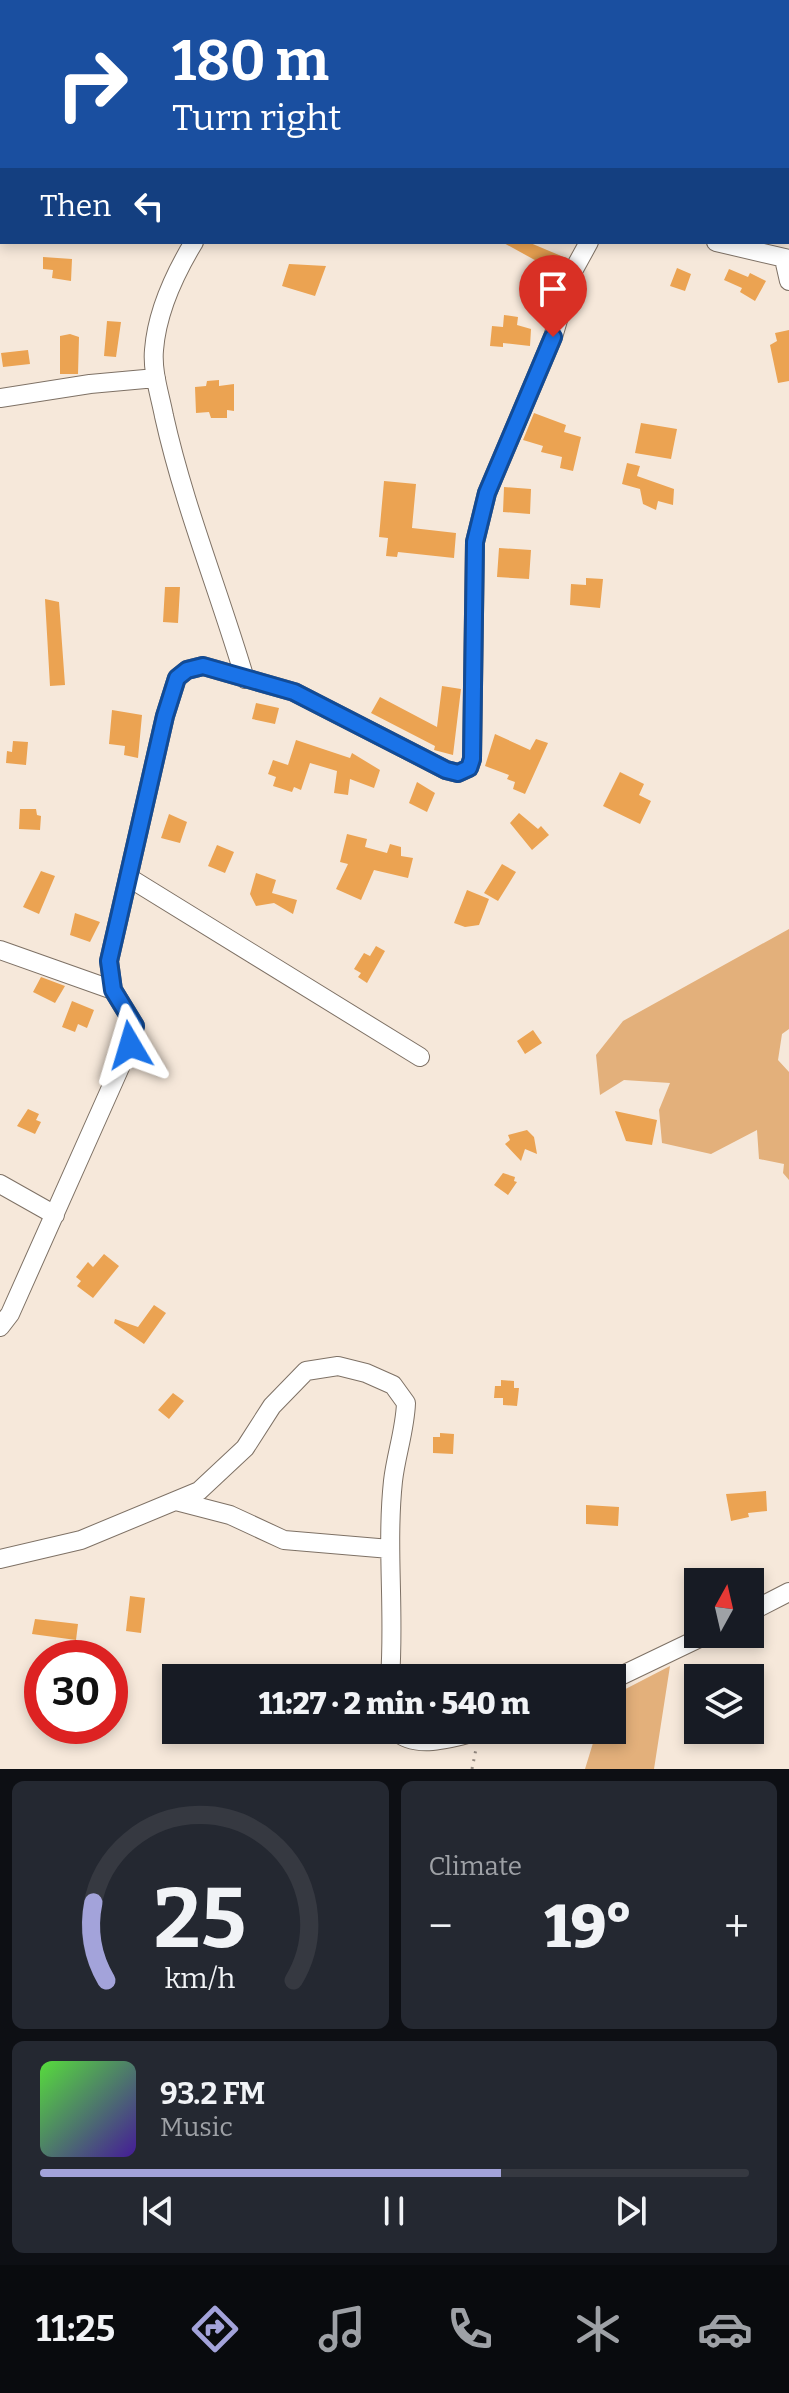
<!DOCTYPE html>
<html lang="en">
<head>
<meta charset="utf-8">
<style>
	:root { --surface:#171b24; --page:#242831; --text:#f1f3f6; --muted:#9ea1a6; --line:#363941; --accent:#a3a3da }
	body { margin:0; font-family:Bitter,serif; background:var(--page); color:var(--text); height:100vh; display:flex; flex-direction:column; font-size:30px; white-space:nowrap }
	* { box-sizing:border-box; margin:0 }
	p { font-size:26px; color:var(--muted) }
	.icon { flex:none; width:44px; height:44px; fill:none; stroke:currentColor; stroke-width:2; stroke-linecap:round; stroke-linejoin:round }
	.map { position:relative; height:1769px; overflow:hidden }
	.panel { display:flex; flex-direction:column; gap:12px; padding:12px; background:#0d0f14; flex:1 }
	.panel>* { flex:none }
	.guide { position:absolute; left:0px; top:0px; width:790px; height:244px; box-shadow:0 4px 12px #0003; background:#1a4fa0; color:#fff; overflow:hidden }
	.needle { width:52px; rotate:8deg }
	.controls { position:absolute; left:684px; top:1568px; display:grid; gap:16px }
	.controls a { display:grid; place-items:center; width:80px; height:80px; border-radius:0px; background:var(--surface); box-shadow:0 4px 12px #0003; font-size:40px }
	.speed { position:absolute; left:24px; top:1640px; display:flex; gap:16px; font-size:40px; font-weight:700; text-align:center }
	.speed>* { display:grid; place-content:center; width:104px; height:104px; border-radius:50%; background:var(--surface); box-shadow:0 4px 12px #0003; line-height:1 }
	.speed .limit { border:12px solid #d22; background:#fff; color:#111 }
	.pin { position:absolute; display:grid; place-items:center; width:68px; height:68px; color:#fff; margin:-82px -34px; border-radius:50% 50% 50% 0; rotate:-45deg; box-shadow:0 0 8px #0007 }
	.pin .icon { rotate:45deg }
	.me { position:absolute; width:88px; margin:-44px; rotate:353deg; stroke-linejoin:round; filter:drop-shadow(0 0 6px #0008) }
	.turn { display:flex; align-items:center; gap:28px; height:168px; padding:0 40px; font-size:36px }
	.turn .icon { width:104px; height:104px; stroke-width:2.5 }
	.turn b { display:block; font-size:56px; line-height:68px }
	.then { display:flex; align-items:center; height:76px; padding:0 40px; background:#0003; gap:16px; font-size:30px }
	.big { font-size:60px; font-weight:800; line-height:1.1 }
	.panel .tile { flex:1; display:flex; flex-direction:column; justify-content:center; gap:12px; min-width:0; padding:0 28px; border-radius:12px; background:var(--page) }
	.panel .dial { align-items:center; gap:0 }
	.dial svg { height:208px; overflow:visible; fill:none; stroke:var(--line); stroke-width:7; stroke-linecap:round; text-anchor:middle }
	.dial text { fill:var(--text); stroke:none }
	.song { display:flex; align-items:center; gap:24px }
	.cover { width:96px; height:96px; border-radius:12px; background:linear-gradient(135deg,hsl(110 70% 55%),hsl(260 70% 35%)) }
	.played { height:8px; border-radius:4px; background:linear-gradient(90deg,var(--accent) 65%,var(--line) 65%) }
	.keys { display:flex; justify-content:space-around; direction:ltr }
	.heat { display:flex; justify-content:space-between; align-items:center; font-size:44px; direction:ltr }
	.panel .tiles { flex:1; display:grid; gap:12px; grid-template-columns:1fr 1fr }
	.tile:last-child { grid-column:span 2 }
	.trip { position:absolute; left:162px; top:1664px; width:464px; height:80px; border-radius:0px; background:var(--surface); box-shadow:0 4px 12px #0003; font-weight:800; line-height:80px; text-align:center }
	.tab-bar { display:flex; height:128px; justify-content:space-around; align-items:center; background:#090b0e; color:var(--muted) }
	.tab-bar .icon { width:56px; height:56px }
	.tab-bar .current { color:var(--accent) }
	.tab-bar b { font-size:36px; color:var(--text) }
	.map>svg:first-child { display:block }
</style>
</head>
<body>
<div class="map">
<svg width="789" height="1769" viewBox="0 0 789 1769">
	<rect width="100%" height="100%" fill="#f6e8da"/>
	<!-- green -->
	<path fill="#e3b07b" d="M789,929V1029L782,1034L778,1060L789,1072V1180L783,1173L784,1164L759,1159L757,1130L711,1154L662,1143L659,1110L670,1083L624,1080L600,1095L596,1055L623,1021Z
		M670,1666L654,1769H585L597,1730H612V1696Z"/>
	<!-- building -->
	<path fill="#eba352" d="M502,242H528L566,258L554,290L545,286L553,270Z
		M43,257L72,259L71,281L52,278L53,270L43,269Z
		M289,264L326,266L315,296L282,286Z
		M677,268L691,274L685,291L670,286Z
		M729,269L748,277L750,273L766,281L755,301L740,292L742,288L724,280Z
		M504,315L518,317L517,325L531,329L530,346L503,343V347L490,346L492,326L503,327Z
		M107,321L121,322L116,357L104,356Z
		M789,330V381L778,383L770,345L777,341L775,333Z
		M70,334L79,337L78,374H60V336Z
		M28,350L30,364L3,367L1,353Z
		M219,380V386L234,384V411L227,410V418H211L209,412L196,413L195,387L206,386L207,381Z
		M534,413L566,425L564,432L581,437L573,471L560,468L562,457L541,452L543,446L523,440Z
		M641,423L677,429L671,459L635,453Z
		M627,463L640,466L637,476L674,489L673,505L658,501L656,510L643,504L640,489L622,484Z
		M384,481L416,484L412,528L456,533L454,558L398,552L397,557L386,556L388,538L379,537Z
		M504,487L531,489L530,514L503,512Z
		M499,548L531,550L529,579L497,577Z
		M586,578L603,579L600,608L570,605L571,584L586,585Z
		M165,587H180L178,623L163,622Z
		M45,599L59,602L65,685L50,686Z
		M442,686L461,689L453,755L434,750L435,746L371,713L380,697L437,727Z
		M256,703L279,708L275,724L252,719Z
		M112,710L142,715L138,758L124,755L125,746L109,744Z
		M495,734L530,750L536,739L548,743L525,794L513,789L515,782L507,779L509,775L485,766Z
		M296,740L350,758L352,753L380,770L374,788L350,779L348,795L334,793L337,771L310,763L301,790L294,787L292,792L273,786L276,777L268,774L273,760L288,765Z
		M13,741L28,742L26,765L6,763L7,751L12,752Z
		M620,772L644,784L639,795L651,801L640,824L603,806Z
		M417,782L435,793L427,812L409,803Z
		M20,809H36L37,815L41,816L40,830L19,829Z
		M519,813L538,829L541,826L549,835L532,850L510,823Z
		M169,814L187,822L180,843L161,838Z
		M347,834L367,839L365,847L387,853L390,844L401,847V856L413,858L408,878L374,870L361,900L336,889L348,864L340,862Z
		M217,845L234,852L225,873L208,866Z
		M502,864L516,872L498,901L484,893Z
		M41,871L55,876L39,914L23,907Z
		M256,873L276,880L272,893L297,900L293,914L274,903L256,906L250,894Z
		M467,890L489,899L479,925L465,927L454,923Z
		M75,913L100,922L90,942L70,935Z
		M376,946L385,951L367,983L358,977L361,973L354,969L364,953L370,956Z
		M41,977L65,986L55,1003L33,992Z
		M72,1001L94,1010L87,1028L78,1024L75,1032L62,1027Z
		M533,1030L542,1043L525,1054L517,1041Z
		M28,1109L39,1114L36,1120L41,1122L35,1134L17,1126Z
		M615,1111L657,1120L652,1145L626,1141Z
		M527,1130L534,1137L537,1154L525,1149L521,1161L505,1144L510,1140L508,1135Z
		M503,1173L515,1177L514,1181L517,1182L508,1195L494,1185Z
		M104,1254L119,1266L93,1298L77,1286L81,1281L76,1277L88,1262L93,1267Z
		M154,1305L166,1313L144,1344L114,1323L115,1319L138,1327Z
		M501,1380L514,1381V1388H519L517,1406L503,1405V1398H494L495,1386H501Z
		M173,1393L184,1401L169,1419L158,1410Z
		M440,1433L454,1434L453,1454L433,1453V1437H440Z
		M766,1491L767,1511L748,1513L749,1517L731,1521L726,1494Z
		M586,1505L619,1507L618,1526L586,1524Z
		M130,1596L145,1598L141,1633L126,1631Z
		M35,1619L78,1624L76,1640L32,1634Z
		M716,1664L739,1665L738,1678L714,1677Z"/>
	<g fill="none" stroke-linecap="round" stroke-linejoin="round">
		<defs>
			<path id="minor" d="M403,0L405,2
				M317,2L318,0
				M194,242C174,275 157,311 154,350C152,372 160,395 164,416C184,506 219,591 245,679
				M716,242L789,259
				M784,259L789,281
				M0,398L90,384L156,378
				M128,877L420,1057
				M0,950L113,990
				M0,1184L55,1215
				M0,1327L10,1314L130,1045L135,1026L113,990L109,961L165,716L177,678L187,670L203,666L294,692L446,770L458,773L469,768L472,759L475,542L487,493L553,337L572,273L589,242
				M176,1501L230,1515L284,1540L390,1549
				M0,1559L81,1540L199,1491L245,1448L272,1406L306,1371L338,1366L366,1373L393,1385L406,1403C405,1430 396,1455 393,1481C386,1547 395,1613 390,1678
				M750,1612L789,1592
				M612,1680L708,1634
				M394,1730C418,1752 456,1736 484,1730"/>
		</defs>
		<!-- minor casing -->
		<use href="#minor" stroke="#7e7165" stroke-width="20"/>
		<!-- path -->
		<path stroke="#938980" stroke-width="3" stroke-dasharray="2 6" stroke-linecap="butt" d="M472,1769L476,1749"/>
		<!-- minor -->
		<use href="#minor" stroke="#fff" stroke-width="18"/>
	</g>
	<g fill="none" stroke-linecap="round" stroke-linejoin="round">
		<defs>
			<path id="route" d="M130,1045L135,1026L113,990L109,961L165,716L177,678L187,670L203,666L294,692L446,770L458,773L469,768L472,759L475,542L487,493L553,337"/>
		</defs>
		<!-- route casing -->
		<use href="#route" stroke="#114b97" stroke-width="20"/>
		<!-- route -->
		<use href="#route" stroke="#1a73e8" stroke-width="14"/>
	</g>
</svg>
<div class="controls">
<a><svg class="needle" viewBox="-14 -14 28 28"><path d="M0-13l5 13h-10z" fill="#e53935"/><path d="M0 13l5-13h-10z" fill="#9ea1a6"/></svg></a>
<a><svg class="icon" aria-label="layers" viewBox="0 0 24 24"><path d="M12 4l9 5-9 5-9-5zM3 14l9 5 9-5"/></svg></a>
</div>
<div class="speed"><div class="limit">30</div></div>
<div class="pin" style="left:553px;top:337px;background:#d93025"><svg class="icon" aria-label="arrive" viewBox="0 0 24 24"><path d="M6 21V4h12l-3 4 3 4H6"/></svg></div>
<svg class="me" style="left:130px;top:1045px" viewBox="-20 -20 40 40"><path d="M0-17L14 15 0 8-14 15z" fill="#1a73e8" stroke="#fff" stroke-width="4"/></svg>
<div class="trip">11:27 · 2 min · 540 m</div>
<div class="guide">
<div class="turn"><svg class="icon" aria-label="right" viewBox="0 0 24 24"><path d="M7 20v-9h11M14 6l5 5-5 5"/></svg><div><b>180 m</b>Turn right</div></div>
<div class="then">Then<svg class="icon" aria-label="left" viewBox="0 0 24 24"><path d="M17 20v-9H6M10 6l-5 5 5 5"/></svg></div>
</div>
</div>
<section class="panel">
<div class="tiles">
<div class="tile dial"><svg viewBox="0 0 100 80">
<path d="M14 69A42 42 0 1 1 86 69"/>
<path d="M14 69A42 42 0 0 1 9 39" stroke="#a3a3da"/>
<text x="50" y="56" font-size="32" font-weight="700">25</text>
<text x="50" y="72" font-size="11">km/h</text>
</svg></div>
<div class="tile"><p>Climate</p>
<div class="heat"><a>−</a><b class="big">19°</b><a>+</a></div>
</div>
<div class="tile">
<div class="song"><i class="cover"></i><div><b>93.2 FM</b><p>Music</p></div></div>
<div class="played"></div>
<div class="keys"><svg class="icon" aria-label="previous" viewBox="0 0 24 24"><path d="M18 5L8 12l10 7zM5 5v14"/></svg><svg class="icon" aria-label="pause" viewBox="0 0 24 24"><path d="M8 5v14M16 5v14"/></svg><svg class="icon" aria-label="next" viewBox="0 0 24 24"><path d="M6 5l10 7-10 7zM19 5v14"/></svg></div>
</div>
</div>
</section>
<nav class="tab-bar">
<b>11:25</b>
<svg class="icon current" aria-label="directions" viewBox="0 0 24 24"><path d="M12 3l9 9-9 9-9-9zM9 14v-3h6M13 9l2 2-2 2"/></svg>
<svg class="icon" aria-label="music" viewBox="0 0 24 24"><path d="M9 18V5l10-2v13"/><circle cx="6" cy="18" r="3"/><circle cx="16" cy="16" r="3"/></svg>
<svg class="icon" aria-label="phone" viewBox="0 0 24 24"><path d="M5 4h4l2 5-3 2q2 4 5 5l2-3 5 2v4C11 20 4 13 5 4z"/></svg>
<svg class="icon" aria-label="climate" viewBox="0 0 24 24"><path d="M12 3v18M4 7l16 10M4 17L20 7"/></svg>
<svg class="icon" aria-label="car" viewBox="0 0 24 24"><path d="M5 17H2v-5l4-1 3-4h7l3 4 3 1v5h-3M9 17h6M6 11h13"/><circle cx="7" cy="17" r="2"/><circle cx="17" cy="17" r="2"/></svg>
</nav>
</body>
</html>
